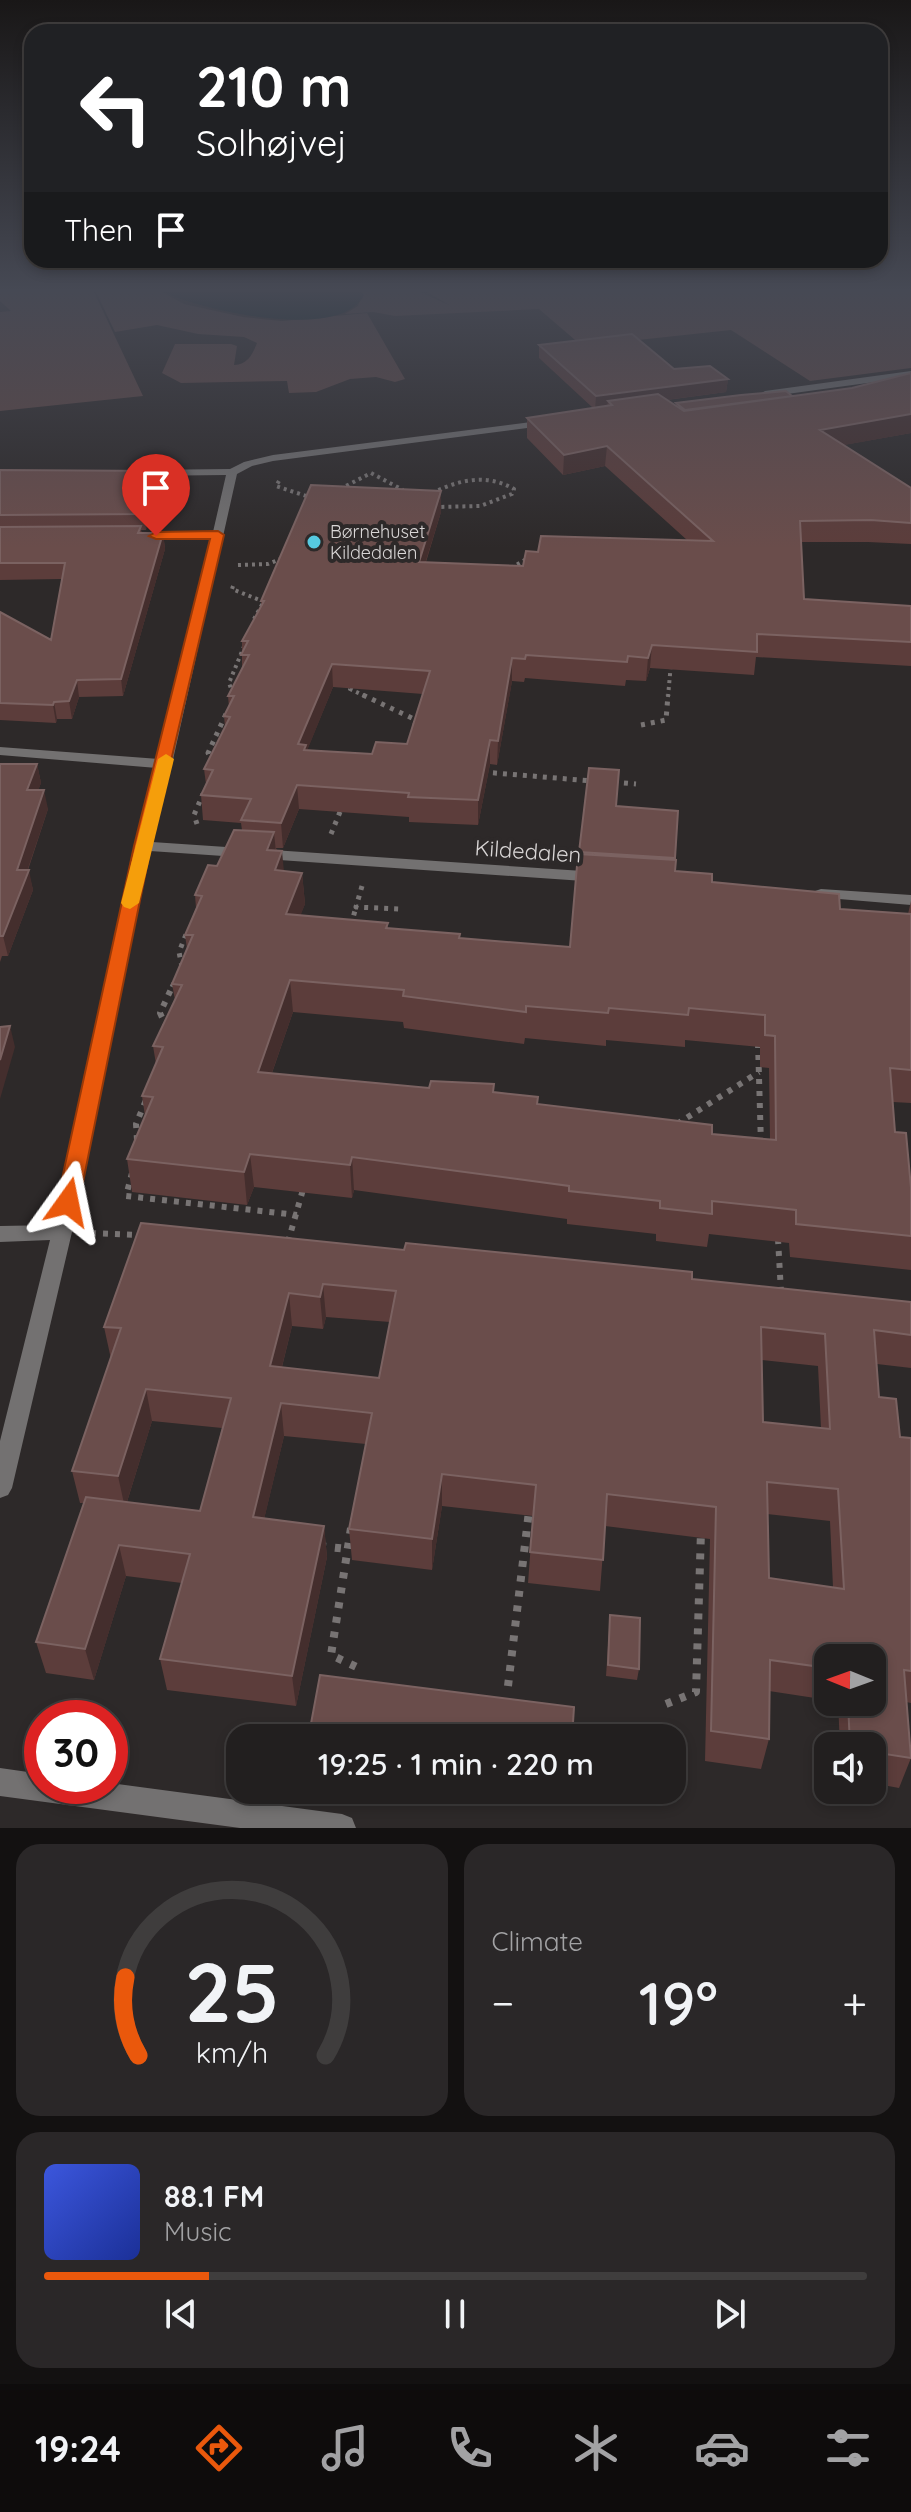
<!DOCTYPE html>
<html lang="en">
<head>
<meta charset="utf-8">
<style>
	:root { --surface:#221f1f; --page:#2a2728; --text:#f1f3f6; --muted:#a2a2a4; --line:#3f3d3d; --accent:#ea580c }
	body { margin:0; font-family:Quicksand,sans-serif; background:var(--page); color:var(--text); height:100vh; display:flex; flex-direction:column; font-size:30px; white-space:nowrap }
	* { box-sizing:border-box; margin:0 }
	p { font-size:26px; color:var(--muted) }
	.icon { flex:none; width:44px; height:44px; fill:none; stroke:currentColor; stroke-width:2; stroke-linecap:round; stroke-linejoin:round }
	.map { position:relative; height:1828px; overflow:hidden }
	.sheet { display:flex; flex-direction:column; gap:16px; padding:16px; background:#131111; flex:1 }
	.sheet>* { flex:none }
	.top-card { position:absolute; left:24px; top:24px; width:864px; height:244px; border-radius:24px; box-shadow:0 4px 12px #0003,0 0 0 2px var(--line); background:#202124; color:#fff; overflow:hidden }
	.needle { width:52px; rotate:271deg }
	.tools { position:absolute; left:814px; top:1644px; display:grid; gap:16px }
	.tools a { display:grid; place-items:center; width:72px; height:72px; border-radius:16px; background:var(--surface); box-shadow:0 4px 12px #0003,0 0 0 2px var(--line); font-size:40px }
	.speed { position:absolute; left:24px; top:1700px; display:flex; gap:16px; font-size:40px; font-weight:700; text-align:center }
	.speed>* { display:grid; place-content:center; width:104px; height:104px; border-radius:50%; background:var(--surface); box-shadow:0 4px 12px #0003,0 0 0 2px var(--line); line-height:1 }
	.speed .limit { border:12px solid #d22; background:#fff; color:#111 }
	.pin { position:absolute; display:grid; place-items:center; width:68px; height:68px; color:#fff; margin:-82px -34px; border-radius:50% 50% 50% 0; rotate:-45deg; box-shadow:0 0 8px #0007 }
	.pin .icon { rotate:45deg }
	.me { position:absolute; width:88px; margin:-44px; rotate:12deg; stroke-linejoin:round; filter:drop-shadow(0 0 6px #0008) }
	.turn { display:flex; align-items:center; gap:28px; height:168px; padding:0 40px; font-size:36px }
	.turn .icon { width:104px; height:104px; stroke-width:2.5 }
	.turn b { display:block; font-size:56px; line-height:68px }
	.then { display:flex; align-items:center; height:76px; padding:0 40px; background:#0003; gap:16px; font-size:30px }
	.big { font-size:60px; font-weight:600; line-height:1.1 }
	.sheet .card { flex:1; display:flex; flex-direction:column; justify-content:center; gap:12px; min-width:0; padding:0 28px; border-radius:24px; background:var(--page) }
	.sheet .dial { align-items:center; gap:0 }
	.dial svg { height:208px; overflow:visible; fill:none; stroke:var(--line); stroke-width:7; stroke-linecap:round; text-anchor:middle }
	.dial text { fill:var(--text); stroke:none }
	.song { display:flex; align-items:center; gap:24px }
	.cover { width:96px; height:96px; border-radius:12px; background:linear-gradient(135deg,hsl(230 70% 55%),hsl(230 70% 35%)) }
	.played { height:8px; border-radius:4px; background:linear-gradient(90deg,var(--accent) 20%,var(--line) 20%) }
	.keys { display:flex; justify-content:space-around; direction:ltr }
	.heat { display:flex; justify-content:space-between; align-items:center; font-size:44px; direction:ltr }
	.sheet .tiles { flex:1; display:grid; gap:16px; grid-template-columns:1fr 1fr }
	.card:last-child { grid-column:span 2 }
	.trip { position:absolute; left:226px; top:1724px; width:460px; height:80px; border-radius:24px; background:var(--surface); box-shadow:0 4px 12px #0003,0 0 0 2px var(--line); font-weight:600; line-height:80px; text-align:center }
	.menu { display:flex; height:128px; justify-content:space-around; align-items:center; background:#0e0c0c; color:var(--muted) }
	.menu .icon { width:56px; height:56px }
	.menu .current { color:var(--accent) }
	.menu b { font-size:36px; color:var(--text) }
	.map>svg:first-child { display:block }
</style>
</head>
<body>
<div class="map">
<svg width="911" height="1828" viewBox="0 0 911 1828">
	<rect width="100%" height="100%" fill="#2d2929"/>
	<!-- green -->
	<path fill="#604745" d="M0,292H94L143,396L0,411V312L11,311L0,301Z
		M96,292H162L184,304L243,317L282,321L367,313L405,379L395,382L376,377L350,379L316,392L289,393L287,381L181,383L162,373L175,344H231L237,346L234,365C248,364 252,355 257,343L244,337L198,334L157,325L115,332Z
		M362,292H420L449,305L427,292H911V368L810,381L731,330L582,346L539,309L395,316L373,312L345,314L358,306Z"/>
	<!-- water -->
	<path fill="#001f25" d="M164,292H362L364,295C342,342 202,311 164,292Z"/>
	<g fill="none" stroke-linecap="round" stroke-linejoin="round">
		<!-- path-far3 -->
		<path stroke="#787474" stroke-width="4" stroke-dasharray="3 4" stroke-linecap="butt" d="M279,481L276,486L309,497
			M340,489L371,473L403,490
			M432,493C459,480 486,473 514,489L512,494L480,506L437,507
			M238,565L268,564L283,558
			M511,568L530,557
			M233,586L232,589L262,601
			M254,619L264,601
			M352,682L350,689L367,697
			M233,694L229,683L245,644
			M668,697L671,663"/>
		<!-- path-far2 -->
		<path stroke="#787474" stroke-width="5" stroke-dasharray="4 6" stroke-linecap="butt" d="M363,695L416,720L415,725
			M641,725L666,720L668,695
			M213,763L208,753L226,714
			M483,772L592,781
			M614,782L636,784
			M197,824L194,815L203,794
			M331,834L342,807
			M362,886L356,907L399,909
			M351,925L356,907
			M182,967L179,952L187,932
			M172,987L174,983"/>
		<!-- path-far1 -->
		<path stroke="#787474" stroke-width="6" stroke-dasharray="5 7" stroke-linecap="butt" d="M167,1028L160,1013L173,985
			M758,1043L761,1145
			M677,1124L759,1072
			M137,1140L136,1124L146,1100
			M132,1173L126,1196L297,1215
			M91,1233L141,1235
			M778,1239L781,1292
			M288,1242L304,1186"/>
		<!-- path -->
		<path stroke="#787474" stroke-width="8" stroke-dasharray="6 9" stroke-linecap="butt" d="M351,1528L331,1655L363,1670
			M320,1546L347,1549
			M508,1686L529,1511
			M666,1704L696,1692L701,1531"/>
		<!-- minor -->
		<path fill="#737171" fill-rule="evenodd" d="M911,371V377L765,397L760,394L765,391Z
			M547,420L552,423L550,425L273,461L252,466L237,474L172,764L152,842L598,872L606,877L598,882L150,851L72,1232L12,1488L8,1495L0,1498V1441L50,1240L0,1242V1226L54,1225L135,846L157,768L0,755V747L159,759L211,538L143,539L137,536L143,533L213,532L226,475L138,476L133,473L138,470L230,469L244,462L273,455Z
			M821,889L911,895V905L815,897L813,894L815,891Z
			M0,1768L42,1774V1786H110V1783L342,1814L352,1818L356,1828H240L0,1796Z"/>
	</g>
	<!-- wall -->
	<path fill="#5c3d3b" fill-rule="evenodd" d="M539,345L728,379L726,392L667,400L676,405V403L792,396L911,433L843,445L911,488V544L868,542H801L804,599L911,606V666L756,657L754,675L650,668L646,681L626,680L625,686L525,678L524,682L512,681L497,765L490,764L478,825L409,822V817L299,809L283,848H276L284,871L302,873L305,904L300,915L388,923V928L460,934V938L570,947L589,768L616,806L678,811L675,871L712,882L840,909L908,914L911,901V1103L893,1102L895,1132L911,1188V1270L790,1257L789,1243L709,1234L707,1247L656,1241V1234L567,1224V1219L354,1190L352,1198L254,1187L247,1205L132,1192L127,1159L145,1116L142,1096L156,1064L153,1046L175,1000L172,984L187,949L185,935L196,908L195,895L217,866L242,830L241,823L203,820L201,795L206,784L204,769L225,727L224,716L229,707L228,696L242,668V641L261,606V601L441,491V512L426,562L523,566L538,552L687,540L605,466L563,475L527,438V418L593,408L539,358ZM333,687L423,694L407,744L372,754L307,750ZM293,1012L403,1022L404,1028L524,1044L525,1038L606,1046V1040L685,1047V1040L760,1047V1067L769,1068L770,1140L712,1134L538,1105V1097L494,1092L429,1088L272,1073Z
		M0,470L159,471L160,486L146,530H141L142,533H163L165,549L123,696L79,697L72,719H57L56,723L0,720V612L51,640L62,579L0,580Z
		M0,764H37L41,783L38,790L48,809L28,870L33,890L8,956H2L0,962Z
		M141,1223L911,1302V1368L877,1364L879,1397L900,1437L911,1438V1703L906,1702L911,1758L899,1788L872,1783V1746H840L838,1702H872V1658H828V1700L769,1691V1739L761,1769L705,1761L710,1539L605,1526L600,1591L528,1583L533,1516L442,1506L432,1570L352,1560L349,1529L366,1444L284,1436L264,1519L324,1526L327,1557L296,1706L167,1690L160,1659L182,1583L126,1576L94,1680L46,1673L36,1642L84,1503H80L72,1471L111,1359L104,1327ZM326,1317L390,1322L379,1378L282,1367L292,1326L323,1329ZM762,1360L818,1366L821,1428L763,1422ZM152,1421L222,1428L200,1511L127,1502ZM767,1514L830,1521L833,1587L769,1578Z
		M610,1615L639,1669L637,1680L606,1676Z
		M310,1729L572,1738H311Z"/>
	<!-- shaded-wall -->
	<path fill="#442e2d" d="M728,379L726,392L612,407V405L608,401L607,408L595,410L596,396Z
		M911,414V433L817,450L820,430Z
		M607,446L605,466L563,475L564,455Z
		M159,471L160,486L146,530L145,514Z
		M441,491V512L419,583V562Z
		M163,533L165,549L123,696L121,679Z
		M652,645L650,668L646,681L648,658Z
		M512,658V681L497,765L498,741Z
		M332,664L333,687L307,751L298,744Z
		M77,680L79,697L72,719L69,701Z
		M54,702L57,719L56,723L53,705Z
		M490,740V764L478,825V800Z
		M37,764L41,783L31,810L27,790Z
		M297,785L299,809L283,848L281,823Z
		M44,790L48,809L22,886L29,870L33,890L8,956L3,936L17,870Z
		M274,832L277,863L267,850Z
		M282,851L285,882L275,870Z
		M302,873L305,904L289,946L286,914Z
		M290,980L293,1012L261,1104L258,1072Z
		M10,1026L15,1047L0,1099V1060Z
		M250,1154L254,1187L247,1205L244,1172Z
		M352,1157L354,1190L352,1198L350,1165Z
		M323,1284L326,1317L323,1329L320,1297Z
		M289,1293L292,1326L274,1398L270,1366Z
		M146,1389L152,1421L125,1508L118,1476Z
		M281,1403L284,1436L257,1549L253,1517Z
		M442,1474V1506L432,1570V1539Z
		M324,1526L327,1557L296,1706L292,1676Z
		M119,1545L126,1576L94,1680L85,1649Z"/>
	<!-- building -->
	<path fill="#6a4d4b" stroke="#7b6261" stroke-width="2" fill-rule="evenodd" d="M632,334L674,369L710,366L728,379L596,396L539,345Z
		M911,373V414L820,430L911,488V523L871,520L800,521L804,599L911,606V642L757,634V652L652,645L648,658L628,656L627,662L526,655L525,659L512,658L498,741L490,740L478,800L408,797L409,793L297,785L281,823L241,820L251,799L201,795L213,770L204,769L230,717L224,716L234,696H228L249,655H241L248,641H242L264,601H261L311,485L441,491L419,562L523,566L526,551L538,552L541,536L713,541L607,446L564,455L527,418L612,405L608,401L658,394L684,411L852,388ZM332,664L430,671L407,744L376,742L372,754L304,750L306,745L298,744Z
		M786,391L792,396L685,410L676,403L741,395Z
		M0,470L159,471L145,514L0,515Z
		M141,526L138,533H163L121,679L77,680L69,701L54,702L53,705L0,703V612L51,640L65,563H0V527Z
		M0,764H37L27,790H44L17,870H29L3,936H0Z
		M589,768L619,770L616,806L678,811L675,858L579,852Z
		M234,830L274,832L267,850L282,851L275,870L302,873L286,914L388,923L386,928L460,934L459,938L570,947L578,854L676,860L675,871L712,874V882L839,894L840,909L911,914V1070L890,1068L895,1132L906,1133L911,1188V1236L796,1224V1210L712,1201V1214L660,1208V1201L569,1191V1186L352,1157L350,1165L250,1154L244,1172L127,1159L153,1097L142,1096L163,1047L153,1046L182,985L172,984L193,935H185L202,896L195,895L208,865L217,866ZM290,980L404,990L403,996L526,1012V1006L608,1013L609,1008L688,1015L689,1008L765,1015V1035L775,1036L776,1140L712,1134V1125L537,1104L538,1097L493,1092L494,1084L431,1081L429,1088L258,1072Z
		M10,1026L0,1060V1027Z
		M141,1223L404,1250L406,1243L692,1272V1279L911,1302V1335L874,1330L879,1397L896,1399L900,1437L911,1438V1671L904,1670L911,1758L872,1752V1746H850L848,1702H872V1658H828V1668L770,1660L769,1739L711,1731L716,1507L607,1494L603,1560L530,1552L536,1485L442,1474L432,1539L349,1529L372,1413L281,1403L253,1517L324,1526L292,1676L160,1659L190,1554L119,1545L85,1649L36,1642L86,1497L200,1511L231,1398L146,1389L118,1476L72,1471L121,1328L104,1327ZM323,1284L396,1291L379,1378L270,1366L289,1293L320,1297ZM761,1327L825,1334L830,1429L763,1422ZM767,1482L838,1489L844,1589L769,1578Z
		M610,1615L640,1618L639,1669L608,1665Z
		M320,1675L574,1707L572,1738H382L310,1729Z"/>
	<!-- sky -->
	<linearGradient id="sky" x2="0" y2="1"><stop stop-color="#191717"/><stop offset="0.53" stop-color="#464954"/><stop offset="1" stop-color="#464954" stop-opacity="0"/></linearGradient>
	<rect width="911" height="548" fill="url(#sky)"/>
	<!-- route -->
	<path fill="#ea580c" stroke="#983908" stroke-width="2" d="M218,531L224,535L151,846L79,1202L68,1211L57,1202L134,846L210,539H156L149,536L156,532Z"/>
	<!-- slow -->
	<path fill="#f59e0b" d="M166,754L174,759L139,903L130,909L124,907L121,903L158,759Z"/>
	<!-- markers -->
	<circle fill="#56c9e0" stroke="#2d2929" stroke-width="3" cx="314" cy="542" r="8"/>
	<g text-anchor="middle" stroke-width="8" stroke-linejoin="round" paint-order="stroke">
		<!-- far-poi labels -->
		<g font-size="18" fill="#d9d6d6" stroke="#2d2929" text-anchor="start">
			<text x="330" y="538">Børnehuset<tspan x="330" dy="21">Kildedalen</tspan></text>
		</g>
		<!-- street labels -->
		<g font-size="22" fill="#d9d6d6" stroke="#2d2929">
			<text transform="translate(528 851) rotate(4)" y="8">Kildedalen</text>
		</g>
	</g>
</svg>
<div class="tools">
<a><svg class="needle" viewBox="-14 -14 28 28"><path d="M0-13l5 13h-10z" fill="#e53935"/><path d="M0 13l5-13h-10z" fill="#a2a2a4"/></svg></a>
<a><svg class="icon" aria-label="sound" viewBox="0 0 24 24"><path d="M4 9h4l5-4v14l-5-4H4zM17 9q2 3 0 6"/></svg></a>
</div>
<div class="speed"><div class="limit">30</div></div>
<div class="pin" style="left:156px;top:536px;background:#d93025"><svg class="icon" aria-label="arrive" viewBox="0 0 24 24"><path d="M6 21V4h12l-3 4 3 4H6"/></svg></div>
<svg class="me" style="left:68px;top:1202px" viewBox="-20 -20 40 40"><path d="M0-17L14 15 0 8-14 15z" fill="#ea580c" stroke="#fff" stroke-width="4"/></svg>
<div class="trip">19:25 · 1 min · 220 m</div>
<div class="top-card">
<div class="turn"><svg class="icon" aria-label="left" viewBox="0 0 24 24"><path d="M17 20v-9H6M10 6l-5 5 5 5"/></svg><div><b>210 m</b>Solhøjvej</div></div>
<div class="then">Then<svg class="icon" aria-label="arrive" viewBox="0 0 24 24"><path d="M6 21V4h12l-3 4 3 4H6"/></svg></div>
</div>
</div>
<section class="sheet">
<div class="tiles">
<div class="card dial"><svg viewBox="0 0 100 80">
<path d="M14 69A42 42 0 1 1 86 69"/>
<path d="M14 69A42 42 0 0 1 9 39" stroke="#ea580c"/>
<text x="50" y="56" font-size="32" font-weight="700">25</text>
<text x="50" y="72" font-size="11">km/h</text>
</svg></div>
<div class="card"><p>Climate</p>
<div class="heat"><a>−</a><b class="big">19°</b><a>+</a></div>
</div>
<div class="card">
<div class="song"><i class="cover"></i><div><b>88.1 FM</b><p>Music</p></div></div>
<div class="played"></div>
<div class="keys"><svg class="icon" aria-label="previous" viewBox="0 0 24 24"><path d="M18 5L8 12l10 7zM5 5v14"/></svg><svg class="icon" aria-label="pause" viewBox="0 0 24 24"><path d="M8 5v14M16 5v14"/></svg><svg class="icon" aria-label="next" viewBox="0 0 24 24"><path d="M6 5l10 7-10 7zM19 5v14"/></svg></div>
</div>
</div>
</section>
<nav class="menu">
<b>19:24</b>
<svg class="icon current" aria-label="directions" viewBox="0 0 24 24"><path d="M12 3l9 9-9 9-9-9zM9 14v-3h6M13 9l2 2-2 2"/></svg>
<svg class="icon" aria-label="music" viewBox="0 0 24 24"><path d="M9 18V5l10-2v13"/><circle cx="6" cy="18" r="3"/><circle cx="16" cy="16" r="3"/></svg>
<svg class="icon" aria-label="phone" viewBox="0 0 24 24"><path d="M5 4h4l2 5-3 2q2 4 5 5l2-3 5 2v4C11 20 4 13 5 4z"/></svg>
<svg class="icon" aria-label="climate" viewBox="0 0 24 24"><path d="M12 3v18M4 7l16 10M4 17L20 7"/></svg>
<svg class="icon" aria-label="car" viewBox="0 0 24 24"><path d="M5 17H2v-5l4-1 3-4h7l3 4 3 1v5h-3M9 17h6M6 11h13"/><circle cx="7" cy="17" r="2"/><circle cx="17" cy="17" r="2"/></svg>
<svg class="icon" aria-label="filters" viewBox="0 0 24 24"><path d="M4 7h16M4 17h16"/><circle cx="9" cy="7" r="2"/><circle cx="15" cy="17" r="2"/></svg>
</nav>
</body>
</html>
